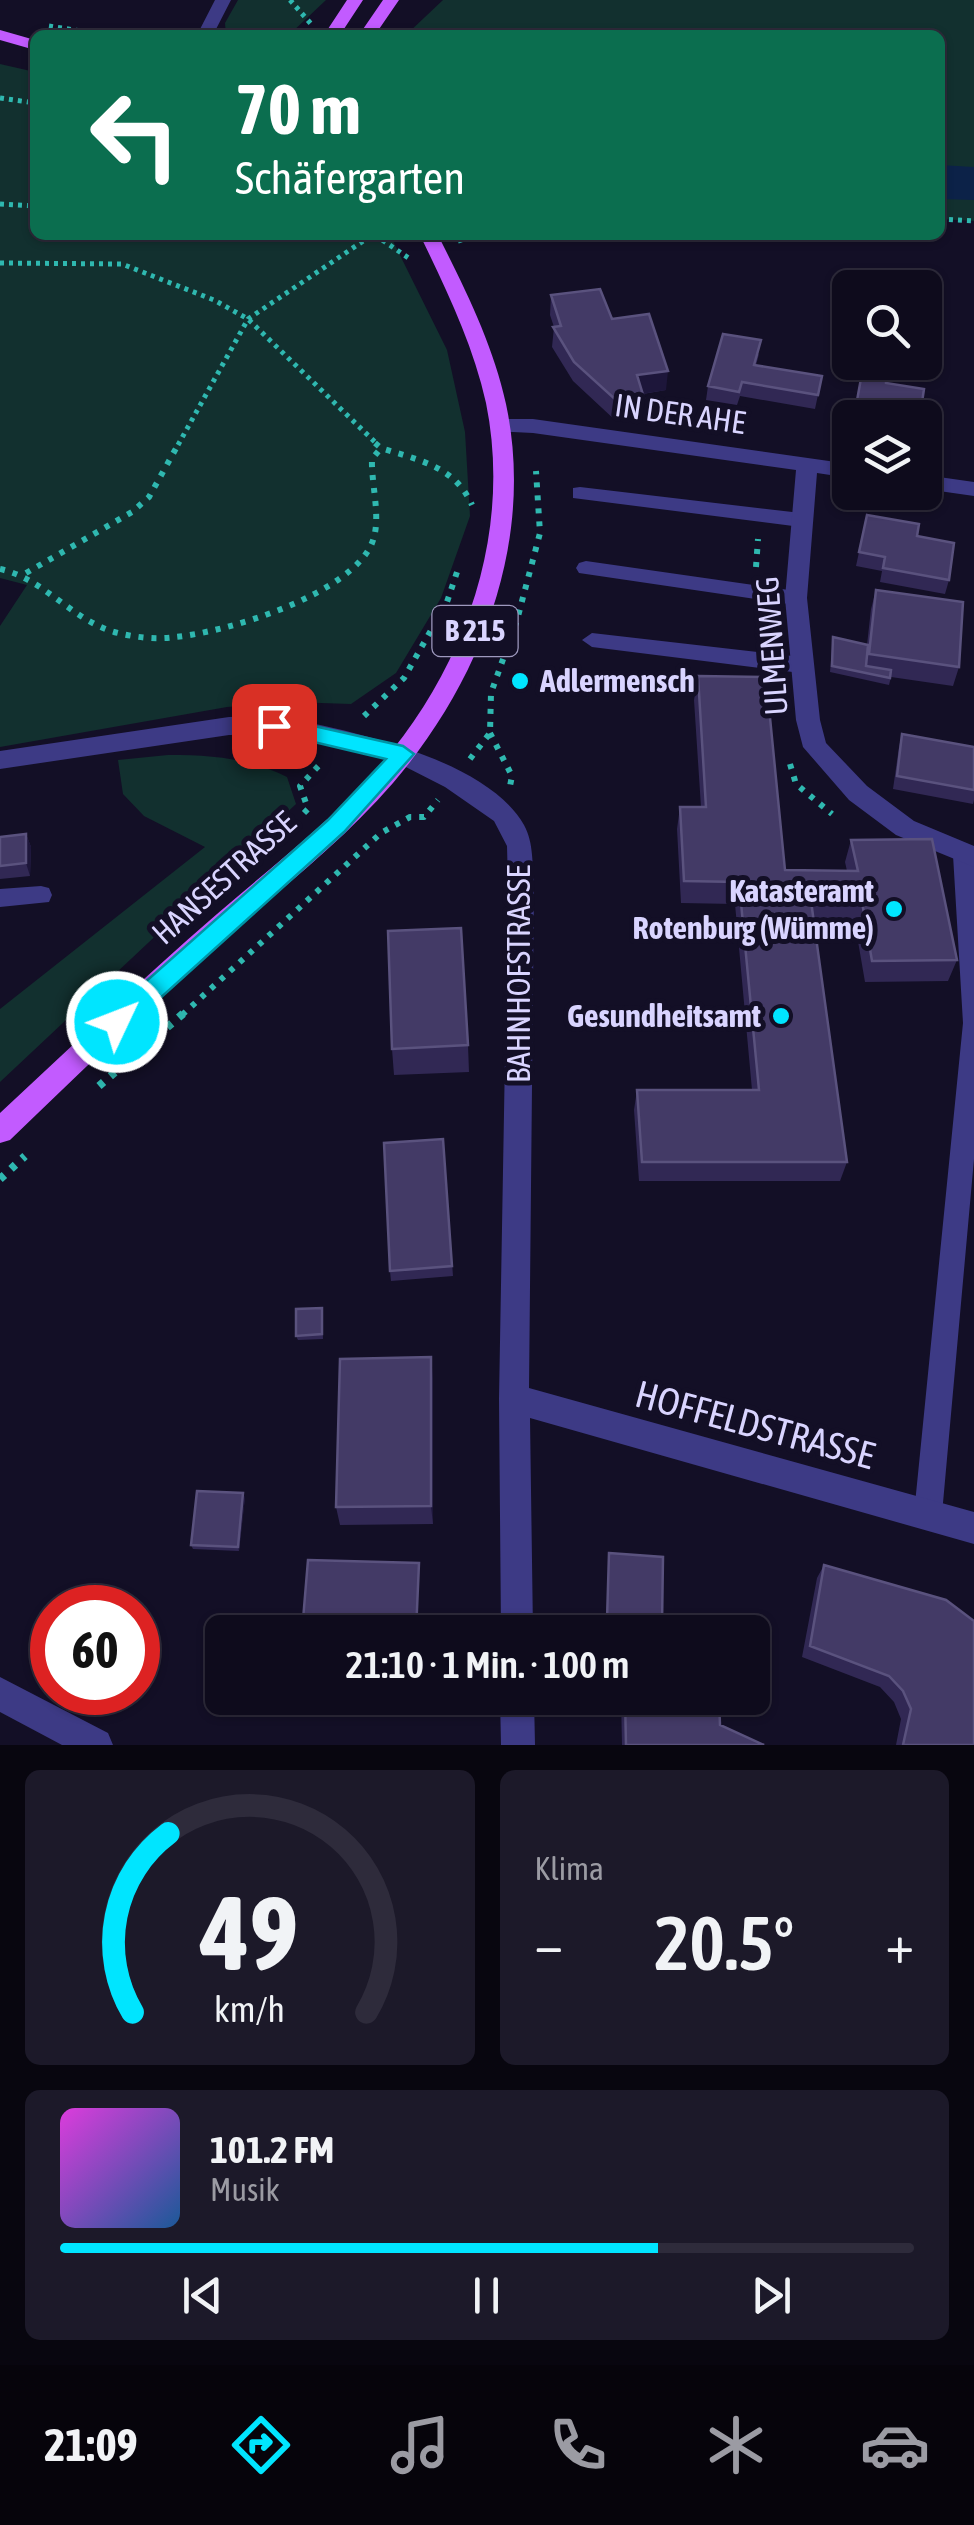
<!DOCTYPE html>
<html lang="de">
<head>
<meta charset="utf-8">
<style>
	:root { --surface:#0e0b1c; --page:#1c1929; --text:#f1f3f6; --muted:#9b9ba3; --line:#2e2b3b; --accent:#00e5ff }
	body { margin:0; font-family:"Asap Condensed",sans-serif; background:var(--page); color:var(--text); height:100vh; display:flex; flex-direction:column; font-size:38px; white-space:nowrap }
	* { box-sizing:border-box; margin:0 }
	p { font-size:32px; color:var(--muted) }
	.icon { flex:none; width:55px; height:55px; fill:none; stroke:currentColor; stroke-width:2; stroke-linecap:round; stroke-linejoin:round }
	.map { position:relative; height:1745px; overflow:hidden }
	.panel { display:flex; flex-direction:column; gap:25px; padding:25px; background:#08060f; flex:1 }
	.panel>* { flex:none }
	.top-card { position:absolute; left:30px; top:30px; width:915px; height:210px; border-radius:15px; box-shadow:0 2px 8px #0004,0 0 0 2px var(--line); background:#0b6e4f; color:#fff; overflow:hidden }
	.buttons { position:absolute; left:832px; top:270px; display:grid; gap:20px }
	.buttons a { display:grid; place-items:center; width:110px; height:110px; border-radius:15px; background:var(--surface); box-shadow:0 2px 8px #0004,0 0 0 2px var(--line); font-size:50px }
	.speed { position:absolute; left:30px; top:1585px; display:flex; gap:20px; font-size:50px; font-weight:700; text-align:center }
	.speed>* { display:grid; place-content:center; width:130px; height:130px; border-radius:50%; background:var(--surface); box-shadow:0 2px 8px #0004,0 0 0 2px var(--line); line-height:1 }
	.speed .limit { border:15px solid #d22; background:#fff; color:#111 }
	.pin { position:absolute; display:grid; place-items:center; width:85px; height:85px; color:#fff; margin:-42px; border-radius:20px; box-shadow:0 5px 15px #0006 }
	.me { position:absolute; width:110px; margin:-55px; rotate:47deg; stroke-linejoin:round; filter:drop-shadow(0 0 8px #0008) }
	.turn { display:flex; align-items:center; gap:35px; height:210px; padding:0 40px; font-size:45px }
	.turn .icon { width:130px; height:130px; stroke-width:2.5 }
	.turn b { display:block; font-size:70px; line-height:85px }
	.big { font-size:75px; font-weight:600; line-height:1.1 }
	.panel .tile { flex:1; display:flex; flex-direction:column; justify-content:center; gap:15px; min-width:0; padding:0 35px; border-radius:15px; background:var(--page) }
	.panel .dial { align-items:center; gap:0 }
	.dial svg { height:260px; overflow:visible; fill:none; stroke:var(--line); stroke-width:7; stroke-linecap:round; text-anchor:middle }
	.dial text { fill:var(--text); stroke:none }
	.song { display:flex; align-items:center; gap:30px }
	.cover { width:120px; height:120px; border-radius:15px; background:linear-gradient(135deg,hsl(300 70% 55%),hsl(210 70% 35%)) }
	.played { height:10px; border-radius:5px; background:linear-gradient(90deg,var(--accent) 70%,var(--line) 70%) }
	.keys { display:flex; justify-content:space-around; direction:ltr }
	.heat { display:flex; justify-content:space-between; align-items:center; font-size:55px; direction:ltr }
	.panel .tiles { flex:1; display:grid; gap:25px; grid-template-columns:1fr 1fr }
	.tile:last-child { grid-column:span 2 }
	.trip { position:absolute; left:205px; top:1615px; width:565px; height:100px; border-radius:15px; background:var(--surface); box-shadow:0 2px 8px #0004,0 0 0 2px var(--line); font-weight:600; line-height:100px; text-align:center }
	.tab-bar { display:flex; height:160px; justify-content:space-around; align-items:center; background:#06040b; color:var(--muted) }
	.tab-bar .icon { width:70px; height:70px }
	.tab-bar .active { color:var(--accent) }
	.tab-bar b { font-size:45px; color:var(--text) }
	.map>svg:first-child { display:block }
</style>
</head>
<body>
<div class="map">
<svg width="974" height="1745" viewBox="0 0 974 1745">
	<rect width="100%" height="100%" fill="#130f26"/>
	<!-- green -->
	<path fill="#12302f" d="M238,0H326L289,35H226L225,23Z
		M443,0H974V221L940,219V35H406Z
		M0,64L35,72V235H390L447,350L465,432L470,516L441,598L396,673L351,704L291,702L227,707L0,747V626L27,585L0,578Z
		M168,755C212,755 248,758 287,777L296,804L0,1082V1009L205,847L144,816L123,794L118,760Z"/>
	<!-- water -->
	<path fill="#0c2248" d="M940,165L974,167V200L940,199Z"/>
	<g fill="none" stroke-linecap="round" stroke-linejoin="round">
		<!-- path-far2 -->
		<path stroke="#2fb8b0" stroke-width="5" stroke-dasharray="4 5" stroke-linecap="butt" d="M290,0L312,25
			M49,26L107,35
			M0,98L35,103
			M0,204L35,206
			M940,219L974,221
			M375,235L410,259
			M458,241L480,235
			M0,263L122,264L214,300L248,319L378,445
			M178,445L248,319L372,235"/>
		<!-- path-far1 -->
		<path stroke="#2fb8b0" stroke-width="6" stroke-dasharray="5 8" stroke-linecap="butt" d="M375,443L381,448C418,460 455,466 472,505
			M756,567L758,539
			M0,569C44,579 71,619 114,632C133,637 155,640 175,637C227,632 350,595 372,543C382,519 371,485 372,459L381,448
			M26,573L132,512L149,497L179,443
			M364,716L404,678L447,602L458,569
			M490,733L512,776L510,786
			M470,759L490,733L491,693L517,620L540,533L536,471
			M790,764L796,784L832,814
			M304,813L308,809L300,786L322,762
			M182,1015L381,833L410,817H424L438,800"/>
		<!-- path -->
		<path stroke="#2fb8b0" stroke-width="8" stroke-dasharray="6 9" stroke-linecap="butt" d="M99,1086L185,1012
			M0,1179L25,1156"/>
		<!-- service -->
		<path fill="#3d3a85" fill-rule="evenodd" d="M580,487L801,513L811,520L801,527L573,498V488Z
			M586,561L796,591L806,598L796,605L579,573L576,568L579,563Z
			M592,633L801,657L811,665L801,673L592,647L582,640Z
			M964,846L974,853V1159L942,1514L938,1524L928,1528L918,1524L914,1514L963,1023L953,855L956,849Z
			M41,886L49,888L52,895L49,902L0,907V889Z"/>
		<!-- minor -->
		<path fill="#3d3a85" fill-rule="evenodd" d="M215,0H231L213,35H197Z
			M500,419H533L850,464V478L817,473L807,598L820,720L826,743L867,786L914,821L974,846V867L896,835L849,800L803,747L796,720L785,598L796,470L533,433L493,431L490,426Z
			M925,475L974,482V496L925,489Z
			M275,716C345,729 486,758 524,825C534,843 532,865 534,885L529,1388L974,1512V1544L530,1418L533,1632H501L499,1399L508,885L507,846L494,821L445,787L396,762L344,747L275,734L229,735L0,769V751L229,717Z
			M0,1677L108,1733L113,1745H62L0,1712Z
			M500,1698H534L535,1745H501Z"/>
		<!-- primary -->
		<path fill="#c25bff" fill-rule="evenodd" d="M347,0H363L340,35H324Z
			M383,0H399L375,35H359Z
			M0,30L35,40V50L0,40Z
			M420,235H438C465,289 493,344 506,404C535,540 482,679 393,783C344,840 283,887 226,937C152,1002 81,1072 10,1140L0,1143V1113C72,1046 143,978 217,914C270,868 327,825 374,772C463,673 513,536 486,403C473,344 446,289 420,235Z"/>
	</g>
	<!-- wall -->
	<path fill="#312854" d="M551,295L612,319L666,390L643,394L644,398L643,417L616,421L573,381L552,347L554,327L550,315Z
		M759,354L756,365L822,376L815,409L740,396L737,405L706,400L708,386Z
		M862,373L886,383L924,389L920,418H854Z
		M867,515L917,536L949,580L945,594L880,582L882,571L856,566Z
		M876,590L959,667L953,686L891,677L889,685L830,672L833,637L867,645L871,609Z
		M698,676L785,870L847,871L845,862L851,840L957,960L948,981L865,982L855,924L814,923L847,1162L840,1181H639L634,1110L637,1090H752L735,904L681,903L677,829L680,807H701L694,700Z
		M902,734L974,747V800L973,804L893,789L899,747Z
		M26,834L31,847L30,876L0,879V837Z
		M468,1045L469,1072L394,1075L392,1049Z
		M443,1139L453,1276L391,1281L390,1271Z
		M322,1308L323,1339L298,1340L296,1336Z
		M433,1378V1524L340,1525L336,1507Z
		M245,1497L239,1551L193,1549L191,1545Z
		M609,1553L662,1625L660,1631L606,1627Z
		M824,1565L974,1745H896L901,1719L894,1702L880,1687L802,1657L817,1578Z
		M621,1698H719L720,1725L764,1745H622Z"/>
	<!-- shaded-wall -->
	<path fill="#1d163a" d="M668,371L666,390L635,395L637,375Z
		M26,834L31,847L30,876L26,863Z
		M431,1357L433,1378V1524L431,1506Z
		M243,1493L245,1497L239,1551L238,1547Z"/>
	<!-- building -->
	<path fill="#433a66" stroke="#5a527e" stroke-width="2.5" d="M600,289L612,319L649,314L668,371L637,375L644,398L617,401L574,362L553,327L561,326L551,295Z
		M723,334L761,340L754,365L822,376L818,395L742,382L739,392L708,386Z
		M862,373L886,377V383L924,389L920,416L856,406Z
		M867,515L919,524L917,536L954,543L949,580L883,568L885,557L859,552Z
		M876,590L963,602L959,667L869,654Z
		M833,637L868,645L866,666L891,670L890,678L832,666Z
		M698,676L766,677L785,870L858,871L851,840L932,839L957,960L872,961L862,902L811,901L847,1162H642L637,1090H759L739,882L684,881L680,807H706Z
		M902,734L974,747V790L897,776Z
		M26,834V863L0,866V837Z
		M461,928L468,1045L392,1049L388,931Z
		M443,1139L452,1266L390,1271L384,1143Z
		M322,1308V1334L296,1336V1309Z
		M431,1357V1506L336,1507L340,1359Z
		M197,1491L243,1493L238,1547L191,1545Z
		M609,1553L663,1557L662,1625L607,1620Z
		M308,1560L419,1563L416,1632H302Z
		M824,1565L946,1600L974,1621V1745H903L911,1709L903,1691L889,1676L810,1646Z
		M625,1698H719L720,1725L764,1745H626Z"/>
	<!-- route -->
	<path fill="#00e5ff" stroke="#0095a6" stroke-width="2.5" d="M274,717L403,746L414,754L344,832L126,1029L117,1032L108,1029L105,1022L108,1015L328,820L386,759L267,731L264,726Z"/>
	<!-- markers -->
	<g fill="#00e5ff" stroke="#130f26" stroke-width="4">
		<circle cx="520" cy="681" r="10"/>
		<circle cx="894" cy="909" r="10"/>
		<circle cx="781" cy="1016" r="10"/>
	</g>
	<g text-anchor="middle" stroke-width="10" stroke-linejoin="round" paint-order="stroke">
		<!-- shield labels -->
		<rect fill="#130f26" stroke="#9e99be" stroke-width="2.5" x="432.5" y="606" width="85" height="50" rx="8"/>
		<g font-size="30" font-weight="bold" fill="#d9d4ff">
			<text x="475" y="641">B 215</text>
		</g>
		<!-- street labels -->
		<g font-size="32" fill="#d9d4ff" stroke="#130f26">
			<text transform="translate(680 414) rotate(8)" y="11">IN DER AHE</text>
			<text transform="translate(772 646) rotate(-94)" y="11">ULMENWEG</text>
			<text transform="translate(224 878) rotate(-42)" y="11">HANSESTRASSE</text>
			<text transform="translate(519 974) rotate(-90)" y="11">BAHNHOFSTRASSE</text>
		</g>
		<!-- poi labels -->
		<g font-size="32" font-weight="bold" fill="#d9d4ff" stroke="#130f26" text-anchor="end">
			<text x="540" y="692" text-anchor="start">Adlermensch</text>
			<text x="874" y="902">Katasteramt<tspan x="874" dy="37">Rotenburg (Wümme)</tspan></text>
			<text x="761" y="1027">Gesundheitsamt</text>
		</g>
		<!-- near-street labels -->
		<g font-size="38" fill="#d9d4ff" stroke="#130f26">
			<text transform="translate(755 1425) rotate(15)" y="13">HOFFELDSTRASSE</text>
		</g>
	</g>
</svg>
<div class="buttons">
<a><svg class="icon" aria-label="search" viewBox="0 0 24 24"><circle cx="10" cy="10" r="6"/><path d="M15 15l6 6"/></svg></a>
<a><svg class="icon" aria-label="layers" viewBox="0 0 24 24"><path d="M12 4l9 5-9 5-9-5zM3 14l9 5 9-5"/></svg></a>
</div>
<div class="speed"><div class="limit">60</div></div>
<div class="pin" style="left:274px;top:726px;background:#d93025"><svg class="icon" aria-label="arrive" viewBox="0 0 24 24"><path d="M6 21V4h12l-3 4 3 4H6"/></svg></div>
<svg class="me" style="left:117px;top:1022px" viewBox="-20 -20 40 40"><circle r="17" fill="#00e5ff" stroke="#fff" stroke-width="3"/><path d="M0-11L8 9 0 5-8 9z" fill="#fff"/></svg>
<div class="trip">21:10 · 1 Min. · 100 m</div>
<div class="top-card">
<div class="turn"><svg class="icon" aria-label="left" viewBox="0 0 24 24"><path d="M17 20v-9H6M10 6l-5 5 5 5"/></svg><div><b>70 m</b>Schäfergarten</div></div>
</div>
</div>
<section class="panel">
<div class="tiles">
<div class="tile dial"><svg viewBox="0 0 100 80">
<path d="M14 69A42 42 0 1 1 86 69"/>
<path d="M14 69A42 42 0 0 1 25 14" stroke="#00e5ff"/>
<text x="50" y="56" font-size="32" font-weight="700">49</text>
<text x="50" y="72" font-size="11">km/h</text>
</svg></div>
<div class="tile"><p>Klima</p>
<div class="heat"><a>−</a><b class="big">20.5°</b><a>+</a></div>
</div>
<div class="tile">
<div class="song"><i class="cover"></i><div><b>101.2 FM</b><p>Musik</p></div></div>
<div class="played"></div>
<div class="keys"><svg class="icon" aria-label="previous" viewBox="0 0 24 24"><path d="M18 5L8 12l10 7zM5 5v14"/></svg><svg class="icon" aria-label="pause" viewBox="0 0 24 24"><path d="M8 5v14M16 5v14"/></svg><svg class="icon" aria-label="next" viewBox="0 0 24 24"><path d="M6 5l10 7-10 7zM19 5v14"/></svg></div>
</div>
</div>
</section>
<nav class="tab-bar">
<b>21:09</b>
<svg class="icon active" aria-label="directions" viewBox="0 0 24 24"><path d="M12 3l9 9-9 9-9-9zM9 14v-3h6M13 9l2 2-2 2"/></svg>
<svg class="icon" aria-label="music" viewBox="0 0 24 24"><path d="M9 18V5l10-2v13"/><circle cx="6" cy="18" r="3"/><circle cx="16" cy="16" r="3"/></svg>
<svg class="icon" aria-label="phone" viewBox="0 0 24 24"><path d="M5 4h4l2 5-3 2q2 4 5 5l2-3 5 2v4C11 20 4 13 5 4z"/></svg>
<svg class="icon" aria-label="climate" viewBox="0 0 24 24"><path d="M12 3v18M4 7l16 10M4 17L20 7"/></svg>
<svg class="icon" aria-label="car" viewBox="0 0 24 24"><path d="M5 17H2v-5l4-1 3-4h7l3 4 3 1v5h-3M9 17h6M6 11h13"/><circle cx="7" cy="17" r="2"/><circle cx="17" cy="17" r="2"/></svg>
</nav>
</body>
</html>
